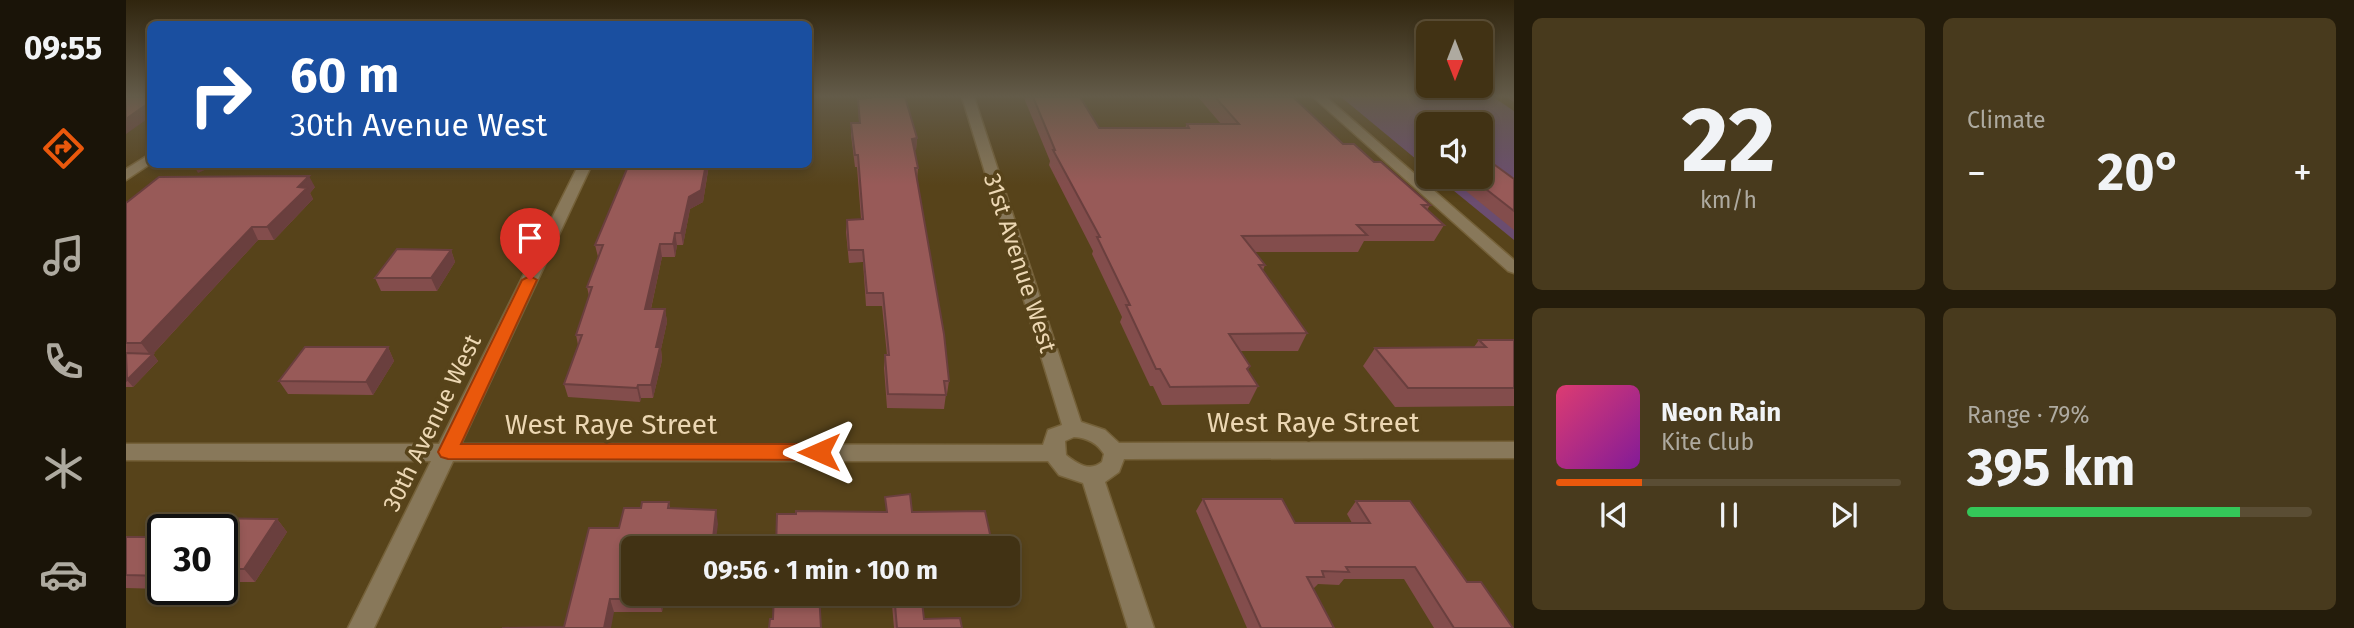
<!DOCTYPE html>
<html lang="en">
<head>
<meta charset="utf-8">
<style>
	:root { --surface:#413214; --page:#483a1d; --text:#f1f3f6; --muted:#aeaaa0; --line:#5a4d34; --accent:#ea580c }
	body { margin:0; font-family:"Fira Sans",sans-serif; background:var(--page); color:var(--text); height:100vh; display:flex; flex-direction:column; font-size:26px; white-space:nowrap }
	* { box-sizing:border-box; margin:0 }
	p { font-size:23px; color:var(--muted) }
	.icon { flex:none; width:38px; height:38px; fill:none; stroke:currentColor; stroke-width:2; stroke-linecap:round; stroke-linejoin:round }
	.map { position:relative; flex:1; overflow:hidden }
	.details { display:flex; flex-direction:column; gap:18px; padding:18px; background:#241c0b; width:840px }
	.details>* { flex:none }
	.top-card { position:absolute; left:21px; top:21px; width:665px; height:147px; border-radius:10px; box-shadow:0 4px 10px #0003,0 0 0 2px var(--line); background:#1a4fa0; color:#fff; overflow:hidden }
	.needle { width:46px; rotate:180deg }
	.buttons { position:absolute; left:1290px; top:21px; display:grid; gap:14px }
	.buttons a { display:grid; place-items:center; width:77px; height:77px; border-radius:10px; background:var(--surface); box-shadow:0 4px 10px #0003,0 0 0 2px var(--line); font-size:35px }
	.speed { position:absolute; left:21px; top:514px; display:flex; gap:14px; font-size:35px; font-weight:700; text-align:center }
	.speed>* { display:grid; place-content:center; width:91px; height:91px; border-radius:50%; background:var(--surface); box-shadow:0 4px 10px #0003,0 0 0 2px var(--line); line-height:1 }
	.speed .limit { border:4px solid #111; border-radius:10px; background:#fff; color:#111 }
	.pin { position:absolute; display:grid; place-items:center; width:60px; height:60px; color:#fff; margin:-72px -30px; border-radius:50% 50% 50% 0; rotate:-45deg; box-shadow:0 0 7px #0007 }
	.pin .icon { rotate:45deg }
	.me { position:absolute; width:77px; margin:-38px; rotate:270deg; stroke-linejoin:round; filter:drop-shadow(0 0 5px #0008) }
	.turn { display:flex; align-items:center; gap:24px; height:147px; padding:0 28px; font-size:32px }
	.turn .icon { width:91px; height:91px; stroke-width:2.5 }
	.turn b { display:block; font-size:49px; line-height:60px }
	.big { font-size:52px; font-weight:700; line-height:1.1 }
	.details .card { flex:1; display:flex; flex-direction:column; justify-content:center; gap:10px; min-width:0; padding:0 24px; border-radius:10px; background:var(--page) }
	.details .dial { align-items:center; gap:0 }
	.dial b { font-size:91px; line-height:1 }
	.song { display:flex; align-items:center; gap:21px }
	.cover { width:84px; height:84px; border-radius:10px; background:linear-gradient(135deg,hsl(340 70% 55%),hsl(290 70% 35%)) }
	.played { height:7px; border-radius:4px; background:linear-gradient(90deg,var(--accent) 25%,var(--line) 25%) }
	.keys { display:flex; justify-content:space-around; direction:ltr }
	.heat { display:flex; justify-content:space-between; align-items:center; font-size:38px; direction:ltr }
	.charge { height:10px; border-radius:5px; background:linear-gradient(90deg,#34c759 79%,var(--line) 0) }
	.details .tiles { flex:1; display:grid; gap:18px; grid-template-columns:repeat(2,1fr) }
	.trip { position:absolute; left:495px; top:536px; width:399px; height:70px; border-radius:10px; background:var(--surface); box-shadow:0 4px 10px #0003,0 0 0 2px var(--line); font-weight:700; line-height:70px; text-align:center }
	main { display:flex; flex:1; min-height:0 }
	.tab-bar { display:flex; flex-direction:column; width:126px; justify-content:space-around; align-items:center; background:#1a1408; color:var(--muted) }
	.tab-bar .icon { width:49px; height:49px }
	.tab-bar .current { color:var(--accent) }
	.tab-bar b { font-size:32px; color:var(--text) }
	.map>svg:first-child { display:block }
</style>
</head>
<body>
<main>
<nav class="tab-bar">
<b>09:55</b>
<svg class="icon current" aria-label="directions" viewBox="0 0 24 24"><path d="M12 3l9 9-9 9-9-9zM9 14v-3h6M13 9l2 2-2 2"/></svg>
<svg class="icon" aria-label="music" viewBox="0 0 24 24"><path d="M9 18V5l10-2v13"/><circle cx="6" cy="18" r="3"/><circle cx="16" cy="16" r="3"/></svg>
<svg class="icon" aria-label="phone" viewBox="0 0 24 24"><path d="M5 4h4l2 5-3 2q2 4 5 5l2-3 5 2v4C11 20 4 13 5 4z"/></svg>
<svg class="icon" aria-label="climate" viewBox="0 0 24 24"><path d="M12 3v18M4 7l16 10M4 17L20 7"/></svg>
<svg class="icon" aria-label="car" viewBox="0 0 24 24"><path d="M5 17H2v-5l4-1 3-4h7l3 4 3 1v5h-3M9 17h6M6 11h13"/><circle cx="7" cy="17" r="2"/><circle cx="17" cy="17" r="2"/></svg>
</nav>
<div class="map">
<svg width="1388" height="628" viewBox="0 0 1388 628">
	<rect width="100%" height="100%" fill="#57431a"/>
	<!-- green -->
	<path fill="#6b4d70" d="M1215,97H1367L1388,111V240L1311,177H1354V124H1302V169Z"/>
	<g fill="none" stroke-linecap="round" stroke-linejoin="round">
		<defs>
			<path id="minor" d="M836,97H848L955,422L979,430L993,443L1388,442V458L998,459L993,472L979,482L1028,628H1002L957,483L933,475L922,461H327L248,628H222L305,461L0,460V444H313L453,164H466L335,444L917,445L922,430L936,425ZM948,437C962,438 971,443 978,454L976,462C964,472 951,464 940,455L939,441Z
				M1187,97H1200L1388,260V273L1382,271Z
				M24,154V164L0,180V169Z"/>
		</defs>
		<!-- minor casing -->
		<use href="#minor" stroke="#756139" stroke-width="3"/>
		<!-- minor -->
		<use href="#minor" fill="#88785a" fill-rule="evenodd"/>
	</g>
	<!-- wall -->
	<path fill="#834d4c" d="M741,97H779L791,138L790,150H788L792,168L791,180L823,381L821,394H820L818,409L761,408L758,368L759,355H761L756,306H740L737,262L723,263L720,232L721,220L735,219L731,167H729L725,135V123H733L732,99H741Z
		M954,97L973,128H1059L1061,124H1095L1072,97H1167L1217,144L1248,162L1304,205L1301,210L1318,225L1308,241H1238L1232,252H1129L1139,265L1137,270L1181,333L1172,351H1114L1124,366L1122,370L1132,386L1123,404L1036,405L1027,386H1024L994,322L996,317L966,254L967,251L923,165L924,161L898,98Z
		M1380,97H1388V102Z
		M503,164H588L583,165L577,202L564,209L557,245H551L549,257H536L525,309H539L541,322L535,349L536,360L527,398H515L514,402L442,397L438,384L452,345L450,335L463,296L461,287L472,257L469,245Z
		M1349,177L1388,179V230L1340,191Z
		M189,187L184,193L187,199L148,240H132L27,354L32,361L7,387H0V203Z
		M325,250L329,262L311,291H255L249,278Z
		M1353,340H1388V406L1269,407L1237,366L1249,348L1348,347Z
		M262,347L268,361L247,395L162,394L153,381Z
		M1077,499L1169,523H1226L1221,514L1230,501L1341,582L1387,628H1308L1278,579H1218L1213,585L1192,584L1187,589L1208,628H1121L1070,511Z
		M543,502L544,508L592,524L508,593H584L583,606H537L536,612H488L438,627L493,528L515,508Z
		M70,518L151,519L161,532L129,582H96V530H37V589L0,588V537H28L38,524H65Z
		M765,593H795L798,619L836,628H768Z"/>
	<!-- shaded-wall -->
	<path fill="#6a3f3e" d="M24,102V117L0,134V119Z
		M791,138L790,150L785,151L786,139Z
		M67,164H92L72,173Z
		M580,164H583L577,202L564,209L557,245L555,233L563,197Z
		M183,176L189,187L184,193L187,199L148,240L141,227L172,187Z
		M126,227L132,240L25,356L15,343Z
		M549,233L551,245L549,257L547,244Z
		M534,244L536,257L522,322L519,309Z
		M325,250L329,262L311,291L305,278Z
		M539,309L541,322L535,349L536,360L527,398L525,385L530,347Z
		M262,347L268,361L247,395L240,382Z
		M27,354L32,361L7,387L1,380Z
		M512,385L515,398L514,402L511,388Z
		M590,510L592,524L589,548H586Z
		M151,519L161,532L129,582L118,569Z
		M534,593L537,606L536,612L533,599Z
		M580,593H584L583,606Z
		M484,599L488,612L485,628H478Z"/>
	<!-- building -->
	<path fill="#985a58" stroke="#6a3f3e" stroke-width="2" d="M0,97H24V102L0,119Z
		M743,97H779L791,138L786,139L792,168H789L818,334L823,381H818L820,395L762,394L759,355H763L757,293H741L737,250H723L721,220L737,219L732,155H729L725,123H734L732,99L744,98Z
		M907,97H954L973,128H1063L1061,124H1113L1089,97H1167L1217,144H1228L1248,162H1255L1304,205H1296L1318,225H1231L1241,235L1116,236L1139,265H1133L1181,333L1103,334L1124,366L1121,369L1132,386L1044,387L1034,369H1030L1000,305H1004L971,237H974L927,150H929Z
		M1362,160L1388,179V211L1347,179L1349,177H1354V169Z
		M503,164H580L575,190L563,197L555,233H549L547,244H534L519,309H539L530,347H534L525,385H512L511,388L438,384L456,335H450L466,287H461L477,245H469Z
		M183,176L172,187L181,188L141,227H126L15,343H0V203L33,177Z
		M271,249L325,250L305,278H249Z
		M1353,340H1388V388H1282L1249,348L1360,347Z
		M179,347H262L240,382L153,381Z
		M0,353L27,354L1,380Z
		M784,494L786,512L859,511L867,548H650L651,514H670V511L761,512L759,497Z
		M1077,499H1156L1169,523H1244L1230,501H1284L1341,582H1355L1387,628H1328L1289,567H1220L1223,572L1196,571L1198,577H1181L1208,628H1135Z
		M516,502H543L542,508L590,510L586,548H508V593H534L533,599H484L478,628H376L438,627L463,528H493L498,508H515Z
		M70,518L151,519L118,569H96V530H37V576L0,575V537H28L38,524H65Z
		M648,593H693L695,628H643L644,619H647Z
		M768,593H795L798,619L834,618L836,628H771Z"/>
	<!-- sky -->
	<linearGradient id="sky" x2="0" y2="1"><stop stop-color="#30250e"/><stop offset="0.52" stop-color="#635b49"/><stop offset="1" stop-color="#635b49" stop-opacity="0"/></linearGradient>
	<rect width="1388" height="185" fill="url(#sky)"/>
	<!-- route -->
	<path fill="#ea580c" stroke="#983908" stroke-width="2" d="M404,276L411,280L335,444H693L700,447L702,452L700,457L693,460L322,459L315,457L312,452L396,280Z"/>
	<g text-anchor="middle" stroke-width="7" stroke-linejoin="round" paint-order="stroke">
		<!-- street labels -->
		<g font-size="24" fill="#ecd7b3" stroke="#57431a">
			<text transform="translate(894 263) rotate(72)" y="8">31st Avenue West</text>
			<text transform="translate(306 423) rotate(-64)" y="8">30th Avenue West</text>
		</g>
		<!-- near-street labels -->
		<g font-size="28" fill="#ecd7b3" stroke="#57431a">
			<text x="1187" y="432">West Raye Street</text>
			<text x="485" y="434">West Raye Street</text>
		</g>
	</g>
</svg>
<div class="buttons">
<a><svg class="needle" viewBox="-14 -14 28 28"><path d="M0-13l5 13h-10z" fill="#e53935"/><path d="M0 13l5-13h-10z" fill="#aeaaa0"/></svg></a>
<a><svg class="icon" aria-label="sound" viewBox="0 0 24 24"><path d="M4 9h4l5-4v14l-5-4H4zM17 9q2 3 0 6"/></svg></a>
</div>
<div class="speed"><div class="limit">30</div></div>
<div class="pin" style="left:404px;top:280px;background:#d93025"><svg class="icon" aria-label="arrive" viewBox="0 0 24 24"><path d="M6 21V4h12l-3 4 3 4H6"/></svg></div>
<svg class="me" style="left:693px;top:452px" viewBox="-20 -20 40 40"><path d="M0-17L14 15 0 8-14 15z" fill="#ea580c" stroke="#fff" stroke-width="4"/></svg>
<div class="trip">09:56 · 1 min · 100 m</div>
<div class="top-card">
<div class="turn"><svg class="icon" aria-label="right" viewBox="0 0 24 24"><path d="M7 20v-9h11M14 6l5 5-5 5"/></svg><div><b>60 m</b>30th Avenue West</div></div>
</div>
</div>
<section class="details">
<div class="tiles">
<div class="card dial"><b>22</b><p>km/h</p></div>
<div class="card"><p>Climate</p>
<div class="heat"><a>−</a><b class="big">20°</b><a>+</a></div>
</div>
<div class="card">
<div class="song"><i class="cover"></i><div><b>Neon Rain</b><p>Kite Club</p></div></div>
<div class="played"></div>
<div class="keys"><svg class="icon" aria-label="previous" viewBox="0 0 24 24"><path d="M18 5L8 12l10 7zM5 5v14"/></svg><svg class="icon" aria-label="pause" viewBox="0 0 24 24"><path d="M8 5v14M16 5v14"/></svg><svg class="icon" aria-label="next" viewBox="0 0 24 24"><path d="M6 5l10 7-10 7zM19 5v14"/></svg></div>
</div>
<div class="card"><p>Range · 79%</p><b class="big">395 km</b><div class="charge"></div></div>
</div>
</section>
</main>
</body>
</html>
